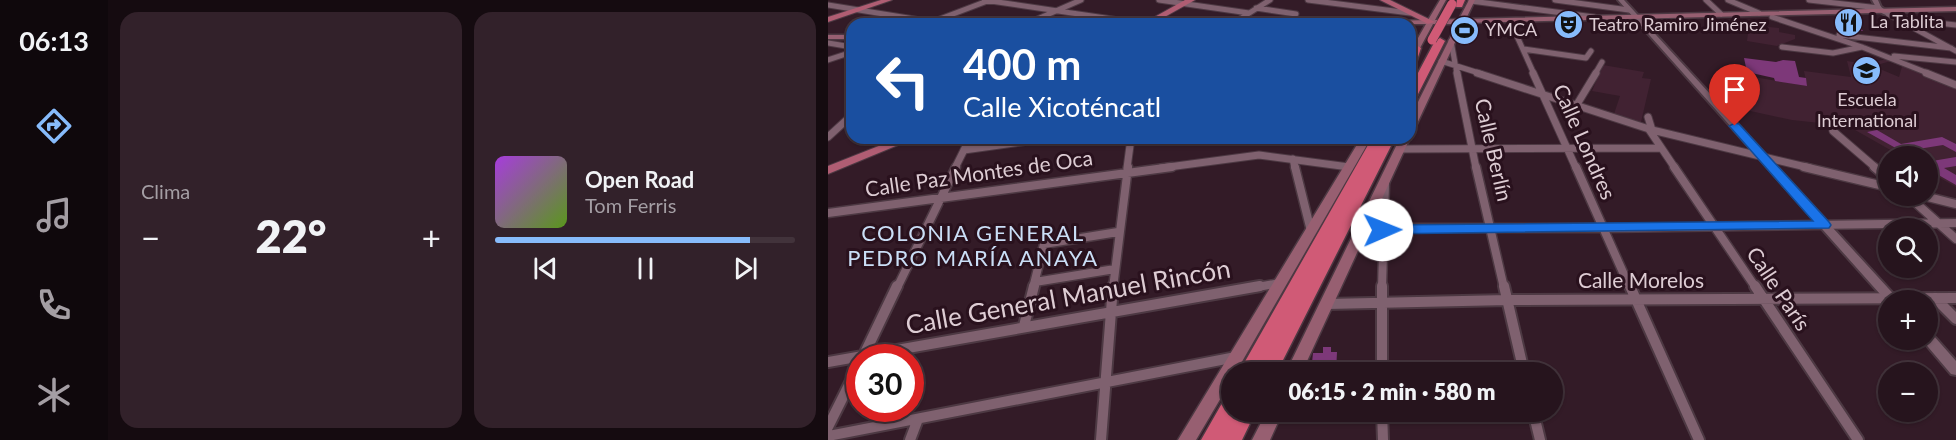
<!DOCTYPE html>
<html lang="es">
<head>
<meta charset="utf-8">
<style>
	:root { --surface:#26141d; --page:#32212a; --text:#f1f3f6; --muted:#a49ea4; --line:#42333b; --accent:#87bbfb }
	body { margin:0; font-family:Lato,sans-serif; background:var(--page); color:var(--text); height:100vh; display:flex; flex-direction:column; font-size:22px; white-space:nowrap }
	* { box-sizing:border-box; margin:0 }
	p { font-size:20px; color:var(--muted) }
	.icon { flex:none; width:33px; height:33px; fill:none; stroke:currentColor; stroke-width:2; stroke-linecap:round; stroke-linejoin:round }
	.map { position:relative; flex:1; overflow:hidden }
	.drawer { display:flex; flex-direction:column; gap:12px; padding:12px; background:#150b10; width:720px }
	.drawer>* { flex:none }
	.guide { position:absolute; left:18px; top:18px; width:570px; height:126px; border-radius:18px; box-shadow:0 2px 4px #0004,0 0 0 2px var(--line); background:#1a4fa0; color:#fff; overflow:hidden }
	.controls { position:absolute; left:1050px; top:146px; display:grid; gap:12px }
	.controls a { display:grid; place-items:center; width:60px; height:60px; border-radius:50%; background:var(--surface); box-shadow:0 2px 4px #0004,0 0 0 2px var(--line); font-size:30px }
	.speed { position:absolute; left:18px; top:344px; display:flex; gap:12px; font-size:30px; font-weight:700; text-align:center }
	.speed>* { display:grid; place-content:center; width:78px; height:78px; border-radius:50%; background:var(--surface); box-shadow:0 2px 4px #0004,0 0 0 2px var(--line); line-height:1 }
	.speed .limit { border:9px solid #d22; background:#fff; color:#111 }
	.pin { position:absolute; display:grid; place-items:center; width:51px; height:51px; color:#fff; margin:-62px -26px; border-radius:50% 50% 50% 0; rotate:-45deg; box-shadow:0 0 6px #0007 }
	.pin .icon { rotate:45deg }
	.me { position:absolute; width:66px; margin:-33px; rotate:89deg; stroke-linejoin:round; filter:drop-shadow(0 0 4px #0008) }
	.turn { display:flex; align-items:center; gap:21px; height:126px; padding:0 18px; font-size:27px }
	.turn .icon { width:78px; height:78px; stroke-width:2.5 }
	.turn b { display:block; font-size:42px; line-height:51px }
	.big { font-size:45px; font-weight:800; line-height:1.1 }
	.drawer .tile { flex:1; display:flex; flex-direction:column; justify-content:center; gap:9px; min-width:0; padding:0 21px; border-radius:18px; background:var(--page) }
	.song { display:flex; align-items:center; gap:18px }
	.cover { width:72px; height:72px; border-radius:9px; background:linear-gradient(135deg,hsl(280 70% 55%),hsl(90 70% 35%)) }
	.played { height:6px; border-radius:3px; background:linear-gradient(90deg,var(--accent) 85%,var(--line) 85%) }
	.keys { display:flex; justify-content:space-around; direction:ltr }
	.heat { display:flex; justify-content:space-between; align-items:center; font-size:33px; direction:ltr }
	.drawer .tiles { flex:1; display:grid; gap:12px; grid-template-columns:repeat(2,1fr) }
	.trip { position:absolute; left:393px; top:362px; width:342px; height:60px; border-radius:30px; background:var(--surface); box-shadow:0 2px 4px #0004,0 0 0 2px var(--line); font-weight:800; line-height:60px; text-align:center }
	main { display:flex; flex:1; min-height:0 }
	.dock { display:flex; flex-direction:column; width:108px; justify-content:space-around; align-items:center; background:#0f080c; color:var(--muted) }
	.dock .icon { width:42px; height:42px }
	.dock .on { color:var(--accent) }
	.dock b { font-size:27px; color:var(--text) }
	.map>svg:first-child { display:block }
</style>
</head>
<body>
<main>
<nav class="dock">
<b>06:13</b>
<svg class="icon on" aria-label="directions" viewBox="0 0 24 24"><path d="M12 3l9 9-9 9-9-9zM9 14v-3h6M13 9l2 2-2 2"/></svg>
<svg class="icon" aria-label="music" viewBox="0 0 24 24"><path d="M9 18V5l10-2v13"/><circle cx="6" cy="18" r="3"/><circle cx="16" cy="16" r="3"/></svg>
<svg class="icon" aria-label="phone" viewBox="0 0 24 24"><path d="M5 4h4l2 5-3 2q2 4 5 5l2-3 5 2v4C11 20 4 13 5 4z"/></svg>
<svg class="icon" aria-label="climate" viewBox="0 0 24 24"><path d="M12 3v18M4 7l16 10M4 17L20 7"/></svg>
</nav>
<section class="drawer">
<div class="tiles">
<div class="tile"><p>Clima</p>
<div class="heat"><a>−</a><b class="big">22°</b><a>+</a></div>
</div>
<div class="tile">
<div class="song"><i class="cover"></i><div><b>Open Road</b><p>Tom Ferris</p></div></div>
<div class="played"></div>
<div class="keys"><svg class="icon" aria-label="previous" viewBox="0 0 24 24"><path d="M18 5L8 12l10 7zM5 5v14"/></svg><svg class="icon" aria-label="pause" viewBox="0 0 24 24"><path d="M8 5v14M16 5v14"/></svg><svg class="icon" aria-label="next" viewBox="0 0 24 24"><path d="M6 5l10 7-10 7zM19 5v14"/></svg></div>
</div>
</div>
</section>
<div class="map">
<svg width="1128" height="440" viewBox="0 0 1128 440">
	<rect width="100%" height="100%" fill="#331b27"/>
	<!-- built -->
	<path fill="#412232" d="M921,25L951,28V32L967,35V39L949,46L919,41Z
		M1063,58L1067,60L1045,66L1071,77L1075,63L1128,86V187L1100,171V156H1073L1020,126L964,120L895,105L897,72L979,86L976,71L1023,77L1019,61L1038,64Z
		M775,65L816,72L814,78L823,79L813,122L786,114L792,96L764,91Z"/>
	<!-- green -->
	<path fill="#822521" d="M446,138H534L530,143H442Z"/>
	<!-- building -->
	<path fill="#7d3879" d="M1009,16H1024L1035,31L1017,29Z
		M916,58L948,62L955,60L967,61L971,77L978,78L979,86L947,81L946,78L919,72Z
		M1049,130L1073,144L1114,137L1128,144V152L1115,145L1084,150L1094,156H1082L1039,132Z
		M1128,157V166L1116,168L1128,175V185L1100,169V159L1104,161Z
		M495,347H503V352H509L508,372H483L485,353H495Z"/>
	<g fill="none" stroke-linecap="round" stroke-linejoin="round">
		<defs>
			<path id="minor-far3" d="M156,0L318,24
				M331,0L421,13
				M480,0L582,13
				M727,0L801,10
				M878,0L893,14
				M900,0L931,13
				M981,0L1051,8
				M643,1L766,17
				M0,5L117,24
				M428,8L468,14
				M1060,14L1128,51
				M944,17L1034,47L1102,74
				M1074,19L1128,25
				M104,22L162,0
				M683,23L706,74
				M198,24L253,0
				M404,24L442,0
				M1011,35L1123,48
				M623,41L629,74
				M0,43L24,47
				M954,47L1005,53L1034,47
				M695,49L758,58L763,51
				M1066,56L1128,62
				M0,60L24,52
				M613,61L654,74
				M767,74L774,62"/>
			<path id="minor-far2" d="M629,73L648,168
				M649,73L824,130L982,168
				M705,73L748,168
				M1098,73L1128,85
				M748,106L768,73
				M820,117L824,130
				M820,128L847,168
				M1005,131L1048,168
				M0,137L24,115
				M384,138L394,141L433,140
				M572,149L833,148
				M136,150L223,138
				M465,159L467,168
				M127,168L142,138
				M299,168L303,138
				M333,168L431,155L521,167"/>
			<path id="minor-far1" d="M467,167L483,231
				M519,167H521
				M648,167L676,288
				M748,167L802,288
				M846,167L928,288
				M976,167L1060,187
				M1046,167L1060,179
				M1079,195L1128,239
				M1092,195L1128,204
				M0,213L344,167
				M536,228H775L1128,223
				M207,282L287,269
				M69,288L128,167
				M205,288L216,244L290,232
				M285,288L300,167
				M424,288L452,283
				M554,288L557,184"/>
			<path id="minor" d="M554,286V372
				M676,286L696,372
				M802,286L871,440
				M927,286L1030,440
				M1107,298L1128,319
				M499,304L680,300L1128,298
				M196,326L206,286
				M35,357L69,286
				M0,362L432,286
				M554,411L555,440
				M705,411L712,440
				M0,427L32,363
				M0,436L408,357
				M82,440L90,419
				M273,440L285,286"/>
			<path id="tertiary" d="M790,0H796L1071,300H1060V303Z
				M1044,0H1050L1053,7L1062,13V15C1053,16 1048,8 1044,0Z
				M1100,333L1105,335L1128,361V375L1123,374L1095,341L1094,339H1100Z"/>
			<path id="secondary" d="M612,0H618L607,20L631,19L641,0H647L638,19L1128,7V11L636,23L587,128L582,131V118L629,24H605L586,59L582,61V52L598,24H522L526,22L600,20Z
				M0,35H24V39H0Z
				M533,138H543L408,372H404V379L368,440H350Z
				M572,138H582L474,372H458Z
				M439,411H455L442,440H424Z"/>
			<path id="primary" d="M53,0H64L0,22V17Z
				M357,0H367L324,24H314Z
				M552,0H562L607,22L600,24Z
				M71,138H87L0,174V166Z"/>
			<path id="motorway" d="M629,0H637L634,7H628Z
				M612,38L617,41L588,98L582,101V88L607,41Z
				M588,45L593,48L587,66L582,69V51L585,46Z
				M544,138H567L449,372H411Z
				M404,396V411H428L414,440H373L397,398Z"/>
		</defs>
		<!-- minor-far3 casing -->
		<use href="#minor-far3" stroke="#4d3943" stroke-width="7"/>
		<!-- minor-far2 casing -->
		<use href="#minor-far2" stroke="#4d3943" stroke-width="9"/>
		<!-- minor-far1 casing -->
		<use href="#minor-far1" stroke="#4d3943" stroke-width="11"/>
		<!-- minor casing -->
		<use href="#minor" stroke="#4d3943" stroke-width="14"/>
		<!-- tertiary casing -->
		<use href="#tertiary" stroke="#4d3943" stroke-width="4"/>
		<!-- secondary casing -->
		<use href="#secondary" stroke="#4d3943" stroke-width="3"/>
		<!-- primary casing -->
		<use href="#primary" stroke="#4d3943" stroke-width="2"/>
		<!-- motorway casing -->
		<use href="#motorway" stroke="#4d3943" stroke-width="3"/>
		<!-- minor-far3 -->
		<use href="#minor-far3" stroke="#7f616f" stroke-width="5"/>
		<!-- minor-far2 -->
		<use href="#minor-far2" stroke="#7f616f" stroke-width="7"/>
		<!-- minor-far1 -->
		<use href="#minor-far1" stroke="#7f616f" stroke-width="8"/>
		<!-- minor -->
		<use href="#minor" stroke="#7f616f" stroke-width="10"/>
		<!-- tertiary -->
		<use href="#tertiary" fill="#7f616f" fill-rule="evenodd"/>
		<!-- secondary -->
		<use href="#secondary" fill="#975f71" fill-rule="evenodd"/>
		<!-- primary -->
		<use href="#primary" fill="#b05d73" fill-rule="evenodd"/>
		<!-- motorway -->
		<use href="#motorway" fill="#d05a76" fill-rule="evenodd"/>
		<defs>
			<path id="motorway-bridge" d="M604,40L624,4"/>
		</defs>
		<!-- motorway-bridge casing -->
		<use href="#motorway-bridge" stroke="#4d3943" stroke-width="10" stroke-linecap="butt"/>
		<!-- motorway-bridge -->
		<use href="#motorway-bridge" stroke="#d05a76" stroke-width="9"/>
	</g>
	<!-- route -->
	<path fill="#1a73e8" stroke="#114b97" stroke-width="1.5" d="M907,123L911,124L1001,222L1003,225L1001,228L554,234L547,230L554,225L985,221L903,128L901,126Z"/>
	<!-- icons -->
	<defs>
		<symbol id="restaurant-disc" viewBox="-11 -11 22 22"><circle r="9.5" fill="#87bbfb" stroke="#29111d"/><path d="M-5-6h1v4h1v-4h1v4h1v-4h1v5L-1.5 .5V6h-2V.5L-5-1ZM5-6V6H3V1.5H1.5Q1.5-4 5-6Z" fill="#111"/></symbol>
		<symbol id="theatre-disc" viewBox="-11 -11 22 22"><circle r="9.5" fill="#87bbfb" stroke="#29111d"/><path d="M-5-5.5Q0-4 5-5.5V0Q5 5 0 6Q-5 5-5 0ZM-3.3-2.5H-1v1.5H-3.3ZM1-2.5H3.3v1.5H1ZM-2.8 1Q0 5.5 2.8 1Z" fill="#111"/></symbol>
		<symbol id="stadium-disc" viewBox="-11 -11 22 22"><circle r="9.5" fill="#87bbfb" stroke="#29111d"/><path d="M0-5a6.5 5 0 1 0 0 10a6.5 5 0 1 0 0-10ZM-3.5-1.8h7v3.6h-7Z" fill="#111"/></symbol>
		<symbol id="school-disc" viewBox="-11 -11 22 22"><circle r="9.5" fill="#87bbfb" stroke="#29111d"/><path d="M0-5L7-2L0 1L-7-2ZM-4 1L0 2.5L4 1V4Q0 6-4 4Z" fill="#111"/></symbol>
	</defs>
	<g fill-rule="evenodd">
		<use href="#restaurant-disc" x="1004" y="6" width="33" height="33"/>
		<use href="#theatre-disc" x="724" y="8" width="33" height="33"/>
		<use href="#stadium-disc" x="620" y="14" width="33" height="33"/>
		<use href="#school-disc" x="1022" y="54" width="33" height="33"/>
	</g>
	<g text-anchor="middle" stroke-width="6" stroke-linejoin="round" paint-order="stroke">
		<!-- far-poi labels -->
		<g font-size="18" fill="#ddccd3" stroke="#29111d" text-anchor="start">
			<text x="1042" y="28">La Tablita</text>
			<text x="761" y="31">Teatro Ramiro Jiménez</text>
			<text x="657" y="36">YMCA</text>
			<text x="1039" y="106" text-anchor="middle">Escuela<tspan x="1039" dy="21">International</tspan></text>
		</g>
		<!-- street labels -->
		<g font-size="21" fill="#ddccd3" stroke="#29111d">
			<text transform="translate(756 142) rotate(66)" y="7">Calle Londres</text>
			<text transform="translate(665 150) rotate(77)" y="7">Calle Berlín</text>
			<text transform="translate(151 174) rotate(-8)" y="7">Calle Paz Montes de Oca</text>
			<text x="813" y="288">Calle Morelos</text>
			<text transform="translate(950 289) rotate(56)" y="7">Calle París</text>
		</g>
		<!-- neighbourhood labels -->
		<g font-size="22" letter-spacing="1.5" fill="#cadef6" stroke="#29111d">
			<text x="145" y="241">COLONIA GENERAL<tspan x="145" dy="25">PEDRO MARÍA ANAYA</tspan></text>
		</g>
		<!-- near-street labels -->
		<g font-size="26" fill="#ddccd3" stroke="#29111d">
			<text transform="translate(240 297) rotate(-10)" y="9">Calle General Manuel Rincón</text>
		</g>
	</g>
</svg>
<div class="controls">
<a><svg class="icon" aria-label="sound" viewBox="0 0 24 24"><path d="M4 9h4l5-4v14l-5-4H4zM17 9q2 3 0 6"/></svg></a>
<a><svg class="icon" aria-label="search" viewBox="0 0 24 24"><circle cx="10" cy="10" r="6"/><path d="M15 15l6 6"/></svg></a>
<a>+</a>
<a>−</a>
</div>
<div class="speed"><div class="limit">30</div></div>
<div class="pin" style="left:907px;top:126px;background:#d93025"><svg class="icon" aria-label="arrive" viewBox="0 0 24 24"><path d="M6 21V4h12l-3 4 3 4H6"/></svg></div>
<svg class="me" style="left:554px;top:230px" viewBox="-20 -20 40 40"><circle r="19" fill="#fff"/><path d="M0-13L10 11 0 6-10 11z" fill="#1a73e8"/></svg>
<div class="trip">06:15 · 2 min · 580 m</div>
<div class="guide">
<div class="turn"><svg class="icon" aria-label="left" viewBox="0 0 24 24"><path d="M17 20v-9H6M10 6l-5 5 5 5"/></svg><div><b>400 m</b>Calle Xicoténcatl</div></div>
</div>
</div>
</main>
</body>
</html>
